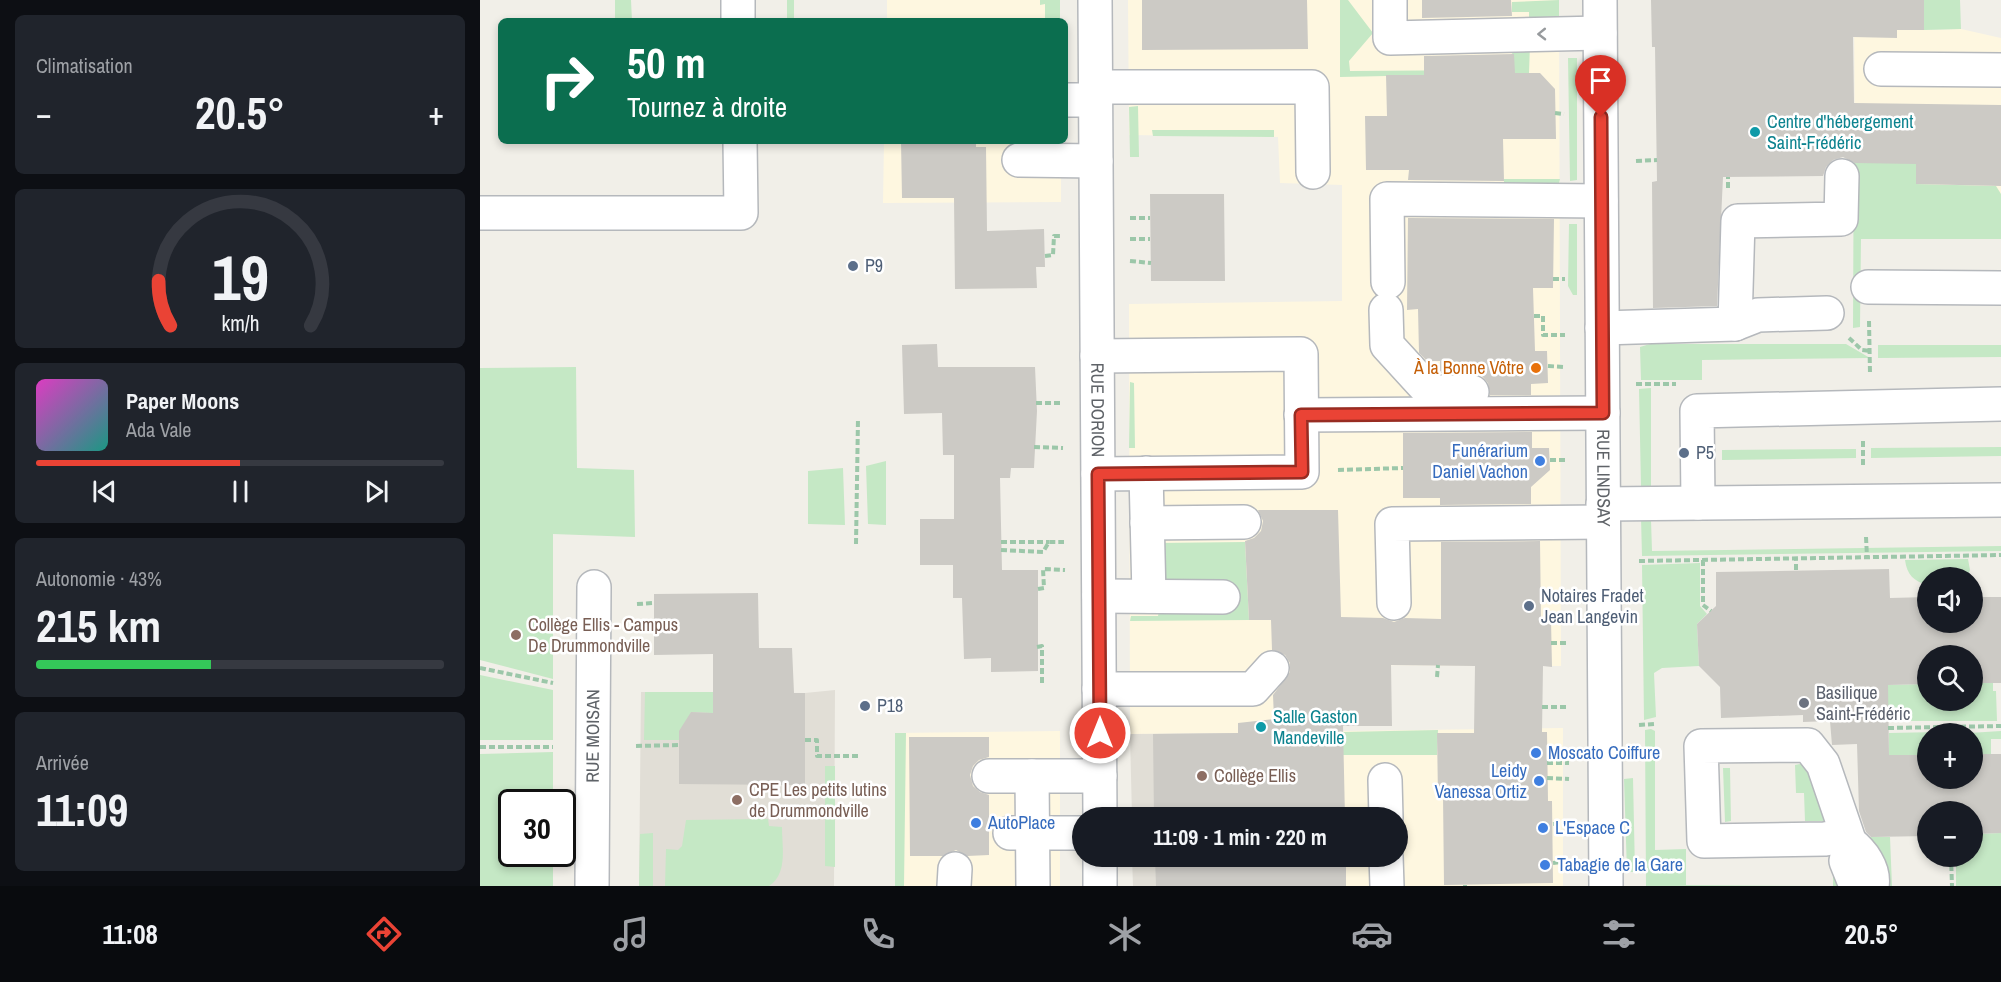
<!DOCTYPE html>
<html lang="fr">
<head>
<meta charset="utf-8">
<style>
	:root { --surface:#171b24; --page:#20242c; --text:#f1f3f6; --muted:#9ea1a6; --line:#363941; --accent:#ea4335 }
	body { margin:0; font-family:"Archivo Narrow",sans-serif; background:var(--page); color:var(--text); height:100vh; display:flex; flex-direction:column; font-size:22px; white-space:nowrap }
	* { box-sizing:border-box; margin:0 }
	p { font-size:20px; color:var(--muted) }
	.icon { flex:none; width:33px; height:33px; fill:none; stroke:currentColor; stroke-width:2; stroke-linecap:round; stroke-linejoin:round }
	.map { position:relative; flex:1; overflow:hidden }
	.side { display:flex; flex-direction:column; gap:15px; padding:15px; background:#0d0f14; width:480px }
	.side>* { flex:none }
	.guide { position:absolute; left:18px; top:18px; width:570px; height:126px; border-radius:9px; box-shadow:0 3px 9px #0003; background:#0b6e4f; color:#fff; overflow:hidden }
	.buttons { position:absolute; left:1437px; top:567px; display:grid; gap:12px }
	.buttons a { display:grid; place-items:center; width:66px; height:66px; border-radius:50%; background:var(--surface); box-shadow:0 3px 9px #0003; font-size:30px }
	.speed { position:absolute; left:18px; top:789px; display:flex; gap:12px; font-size:30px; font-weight:700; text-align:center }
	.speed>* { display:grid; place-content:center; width:78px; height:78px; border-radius:50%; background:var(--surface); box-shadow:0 3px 9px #0003; line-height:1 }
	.speed .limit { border:3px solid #111; border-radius:9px; background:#fff; color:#111 }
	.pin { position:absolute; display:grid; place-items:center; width:51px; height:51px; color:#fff; margin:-62px -26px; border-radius:50% 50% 50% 0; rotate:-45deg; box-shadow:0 0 6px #0007 }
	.pin .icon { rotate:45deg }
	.me { position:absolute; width:66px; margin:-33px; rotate:0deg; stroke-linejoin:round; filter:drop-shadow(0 0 4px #0008) }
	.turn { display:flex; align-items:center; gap:21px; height:126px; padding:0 30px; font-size:27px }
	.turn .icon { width:78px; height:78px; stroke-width:2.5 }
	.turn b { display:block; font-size:42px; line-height:51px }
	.big { font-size:45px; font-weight:800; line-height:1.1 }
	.side .card { flex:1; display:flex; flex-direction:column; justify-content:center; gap:9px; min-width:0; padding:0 21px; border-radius:9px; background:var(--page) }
	.side .dial { align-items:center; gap:0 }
	.dial svg { height:156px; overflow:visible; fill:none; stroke:var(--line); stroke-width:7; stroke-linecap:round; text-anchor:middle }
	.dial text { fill:var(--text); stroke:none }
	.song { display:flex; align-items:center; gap:18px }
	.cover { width:72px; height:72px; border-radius:9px; background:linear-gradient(135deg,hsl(310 70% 55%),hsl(170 70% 35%)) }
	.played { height:6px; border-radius:3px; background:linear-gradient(90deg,var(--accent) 50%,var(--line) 50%) }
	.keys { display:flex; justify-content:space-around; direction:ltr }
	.heat { display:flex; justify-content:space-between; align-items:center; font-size:33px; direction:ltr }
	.charge { height:9px; border-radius:4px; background:linear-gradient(90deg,#34c759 43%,var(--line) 0) }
	.trip { position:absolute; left:592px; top:807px; width:336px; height:60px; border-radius:30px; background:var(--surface); box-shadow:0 3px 9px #0003; font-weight:800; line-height:60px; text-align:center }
	.tab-bar { display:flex; height:96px; justify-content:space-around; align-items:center; background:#090b0e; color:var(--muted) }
	.tab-bar .icon { width:42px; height:42px }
	.tab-bar .on { color:var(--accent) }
	.tab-bar b { font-size:27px; color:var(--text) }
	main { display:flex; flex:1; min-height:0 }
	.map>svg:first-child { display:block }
</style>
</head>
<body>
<main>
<section class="side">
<div class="card"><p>Climatisation</p>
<div class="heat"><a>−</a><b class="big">20.5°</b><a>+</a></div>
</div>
<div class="card dial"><svg viewBox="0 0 100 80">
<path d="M14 69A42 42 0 1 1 86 69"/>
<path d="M14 69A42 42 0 0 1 8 46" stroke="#ea4335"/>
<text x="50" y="56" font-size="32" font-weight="700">19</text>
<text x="50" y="72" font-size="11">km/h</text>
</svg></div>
<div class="card">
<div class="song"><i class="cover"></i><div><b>Paper Moons</b><p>Ada Vale</p></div></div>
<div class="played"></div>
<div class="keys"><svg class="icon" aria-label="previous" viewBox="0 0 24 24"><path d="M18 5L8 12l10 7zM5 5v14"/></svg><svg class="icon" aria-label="pause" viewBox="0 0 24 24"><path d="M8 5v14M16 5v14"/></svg><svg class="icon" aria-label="next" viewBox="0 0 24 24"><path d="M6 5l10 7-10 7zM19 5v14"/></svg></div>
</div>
<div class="card"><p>Autonomie · 43%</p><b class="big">215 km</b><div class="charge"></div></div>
<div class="card"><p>Arrivée</p><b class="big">11:09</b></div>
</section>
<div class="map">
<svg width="1521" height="886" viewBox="0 0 1521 886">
	<rect width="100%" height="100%" fill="#f1efe8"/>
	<!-- commercial -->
	<path fill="#fef7e0" d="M407,0H580V21H407Z
		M648,0H1079L1081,666L862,665L863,731L1083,728V886H796L795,857L918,856V818L795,817L793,733L650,734L649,304L862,301V185L800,183L798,137L649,135Z
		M1374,0L1444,30L1481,29L1521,38V221L1375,176Z
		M404,141H581V202L403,203Z
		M580,731V886H415V733Z"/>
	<!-- education -->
	<path fill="#e1ded6" d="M355,690L354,886H159L161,692L325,693Z
		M793,733L795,817H652L650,734Z
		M652,857H795L796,886H653Z"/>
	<!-- green -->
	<path fill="#c5e8c5" d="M135,0H151L152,21H135Z
		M307,0H314V21H307Z
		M560,0H580V21H565V4L560,5Z
		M860,0H868L893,33L869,61L870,71L1015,70L1042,44H1050L1049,73L860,77Z
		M1079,0V21H1049V12H1032V2Z
		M1444,0H1480L1481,29L1444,30Z
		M1088,58H1097V180L1090,181Z
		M1374,105L1436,164V184L1516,186L1521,194V239H1381L1380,327L1373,328Z
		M658,106L659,157H650L649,107Z
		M672,130H794V137L673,136Z
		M1024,179H1080L1079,183L1024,184Z
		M1089,224H1097V295H1093L1088,286Z
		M1170,344H1366L1390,358L1222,360V380H1161L1160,347Z
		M1398,345H1521V357L1398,358Z
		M96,367L97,468L154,470L155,537L73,534V679L0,660V368Z
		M650,382L654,383L655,448H649Z
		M1171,388V486H1161L1159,389Z
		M1521,447V456L1391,458V448Z
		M1376,449V458L1242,460V450Z
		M406,461V525L388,524L386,466Z
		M363,468L365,525L328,524V471Z
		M1161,518L1171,520L1172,551L1521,546V551L1162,556Z
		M765,542L769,620L650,621L651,616H678L679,611L756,608L757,595L679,585L677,543Z
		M1488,559L1490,570L1487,577L1448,578L1447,585C1434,581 1427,575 1425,560Z
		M1220,563V606L1227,614L1217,624L1219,666L1182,668L1174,673L1176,717L1164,720L1162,565Z
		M0,675L73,690V740H0Z
		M1493,683H1513V691H1516L1517,721H1408V685L1447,684L1448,700H1492Z
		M165,692H233V713L211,712L199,740H164Z
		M1171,729L1175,731V850L1206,849V885L1353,886V870L1361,886H1166L1165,730Z
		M958,730L957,755H863V732Z
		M1521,731V739H1511V754H1493L1492,734H1473Z
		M1459,732L1448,734L1447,755H1409V733Z
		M415,733H426L424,886H415Z
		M73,752V802H32V854H73V886H0V754Z
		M1325,763L1346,821H1325L1324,793H1316L1315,765Z
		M345,766H355V867L345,866Z
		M1243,768H1250L1251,821L1245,822Z
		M1153,778L1155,872H1147L1144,779Z
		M288,819L289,826L302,827C302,847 308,874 289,886H185L186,849L198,850L202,846L206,820Z
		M173,833V886H159L160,834Z
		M1521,833V886H1476V857L1492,856L1493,834Z
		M1387,837H1410L1412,886H1405Z"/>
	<!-- building -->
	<path fill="#cccac5" d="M662,0H827L828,49L662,50Z
		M942,0H1031L1032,16L942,18Z
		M1171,0H1444V30H1417V38L1373,37L1374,103L1521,105V186L1436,184V164L1375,163L1363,157L1353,160L1346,167L1343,176L1243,177L1237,306L1173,308L1172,182L1177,181L1175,47H1172Z
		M1034,54L1035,73H1060L1075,89L1076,139H1023L1024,181L928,180L929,170H886L885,116H907L906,75H944V56Z
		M421,141H496V147H506L507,231L564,229L565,267H556L557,288L475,289L474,198H422Z
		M670,194H744L745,281H671Z
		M928,218L1074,219L1073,288H1053L1055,351H1067L1068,383L1051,384V395H1010L1008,383L1002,376L992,373H960V361H947L939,353L938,309L927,310Z
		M457,344L458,367H555L557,411L554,468H531L530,478H520L522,570H558V671L511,672V658L484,659L482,598H473V565H440V519H474V455H463L462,413L424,414L422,345Z
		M1052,432V448H1069L1070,470L1051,487V504L960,505V498H923V433Z
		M778,510H858L861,617L903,618L914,622L925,618L961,619V542L1060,541L1061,620H1071L1072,667L1063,666L1062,732H1067L1068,801H1072L1073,883L964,885L963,796H958L957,733H994L995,666L911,665L912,726H863L865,818H674L673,734L758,733V723L794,719L793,695L810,672V663L805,655L792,650L791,620H769L765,541L774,538L781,531L783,521Z
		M1409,569L1410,598L1448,597V622H1492V597H1521V683H1492V656H1448V684L1408,685L1409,755H1448V778H1492V754H1521V833L1492,834V812H1448V836L1391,837L1386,832L1379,811L1377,744L1352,745L1350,721L1323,722V715L1241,718L1240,687L1219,666L1217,624L1236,606V572Z
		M278,593L279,648H312L314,693H325V785L199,784V731L211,712L233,713V654L174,655V594Z
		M429,737H509V757L499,760L493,766L490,775L493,786L500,792L509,795V855L487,856L476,850L463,856H430Z
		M675,856H866V886H676Z"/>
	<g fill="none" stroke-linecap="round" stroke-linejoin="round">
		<defs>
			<g id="minor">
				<path d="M258,0V21"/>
				<path id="s1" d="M615,0L620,818"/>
				<path d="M910,0V38L1120,33"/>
				<path id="s2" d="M1120,0L1126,886"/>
				<path d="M1401,69L1521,70"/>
				<path d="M616,87H832L833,172"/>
				<path d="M585,100H616"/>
				<path d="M539,160L616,161"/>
				<path d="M0,213H261L260,141"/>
				<path d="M908,282L907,199L1121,201"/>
				<path d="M1388,287L1521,288"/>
				<path d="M906,310L907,345L950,392H992"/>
				<path d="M1255,324L1258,221L1361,219L1362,176"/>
				<path d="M1122,328L1255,324L1278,315L1347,313"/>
				<path d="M617,356L821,354L822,472L618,474"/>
				<path d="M821,415L1123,413"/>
				<path d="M666,473L669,596"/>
				<path d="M1218,503L1217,411L1521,404"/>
				<path d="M1123,504L1521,500"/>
				<path d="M667,523L764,522"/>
				<path d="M619,596L743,597"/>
				<path d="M914,603L912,524L1123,522"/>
				<path d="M619,689H773L792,668"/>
				<path d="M509,776H620"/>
				<path d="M552,776L553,886"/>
				<path d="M905,780L906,818"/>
				<path d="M530,833H603"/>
				<path d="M1367,835L1345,839L1224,841L1221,746L1328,745L1343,764L1370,843"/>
				<path d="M620,856V886"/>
				<path d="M906,856L907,886"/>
				<path id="s3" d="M112,886L114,587"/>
				<path d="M474,886L475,869"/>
				<path d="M1376,886L1366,861L1370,843C1382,852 1395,869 1392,886"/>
			</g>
		</defs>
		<!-- minor casing -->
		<use href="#minor" stroke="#b5b8bc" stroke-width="36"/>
		<!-- path -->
		<path stroke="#9cc7a9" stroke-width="4" stroke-dasharray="6 3" stroke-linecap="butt" d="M1075,113L1084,114
			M1156,161L1177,160
			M1248,188V177
			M650,218H670
			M650,239H670
			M565,256L573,255L574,236H581
			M650,261L671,263
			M1073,279H1085
			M1054,316H1063V335H1085
			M1389,321L1390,373
			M1369,338L1382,350L1390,351
			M1068,366L1084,367
			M1156,384H1196
			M556,403H582
			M1383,441V466
			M554,447L583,448
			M1070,460H1085
			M858,470L923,468
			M1386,537L1387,557
			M521,542H569
			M376,544L378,418
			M521,550L563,552L569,542H584
			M1223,560V605L1231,611
			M1159,561L1521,555
			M1316,570V558
			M558,589L564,588L563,569L585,570
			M1060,601H1087
			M157,604L174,603
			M157,626L174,624
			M1071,643H1088
			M557,647L562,646V684
			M0,668L73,683
			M957,677L958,665
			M1062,707H1089
			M1159,725L1174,724
			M1408,728L1521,726
			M325,740H337V756H379
			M156,746L199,745
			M0,747H73
			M1067,751H1089
			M1067,763H1089
			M1067,778L1089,779
			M1073,824L1090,823
			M1471,856L1472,886
			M1073,863L1090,861
			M985,885V886"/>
		<!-- minor -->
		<use href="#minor" stroke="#fff" stroke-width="33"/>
	</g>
	<!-- one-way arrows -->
	<defs><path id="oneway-chevron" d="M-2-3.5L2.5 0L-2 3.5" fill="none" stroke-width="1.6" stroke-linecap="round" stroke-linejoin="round" transform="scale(1.5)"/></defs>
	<use stroke="#979a9d" href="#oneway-chevron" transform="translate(1062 34) rotate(179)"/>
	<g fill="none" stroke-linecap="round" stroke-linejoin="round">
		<defs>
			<path id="route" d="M620,733L618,474L822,472L821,415L1123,413L1121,117"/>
		</defs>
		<!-- route casing -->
		<use href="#route" stroke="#982c22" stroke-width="15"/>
		<!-- route -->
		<use href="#route" stroke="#ea4335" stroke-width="10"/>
	</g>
	<!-- markers -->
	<g fill="#0f9aa8" stroke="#fff" stroke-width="2">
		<circle cx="1275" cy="132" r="6"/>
		<circle cx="781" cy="727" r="6"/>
	</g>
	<g fill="#5c6f8a" stroke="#fff" stroke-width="2">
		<circle cx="373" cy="266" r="6"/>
		<circle cx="1204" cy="453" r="6"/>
		<circle cx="1049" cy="606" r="6"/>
		<circle cx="385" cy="706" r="6"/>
	</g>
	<circle fill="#e8710a" stroke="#fff" stroke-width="2" cx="1056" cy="368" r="6"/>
	<g fill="#3f7fe0" stroke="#fff" stroke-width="2">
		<circle cx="1060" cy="461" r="6"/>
		<circle cx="1056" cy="753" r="6"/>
		<circle cx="1059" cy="781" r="6"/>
		<circle cx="496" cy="823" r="6"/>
		<circle cx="1063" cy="828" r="6"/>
		<circle cx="1065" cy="865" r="6"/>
	</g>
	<g fill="#8d6e63" stroke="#fff" stroke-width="2">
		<circle cx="36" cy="635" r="6"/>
		<circle cx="722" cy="776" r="6"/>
		<circle cx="257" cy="800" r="6"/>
	</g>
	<circle fill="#6b7280" stroke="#fff" stroke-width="2" cx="1324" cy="703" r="6"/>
	<g text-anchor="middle" stroke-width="5" stroke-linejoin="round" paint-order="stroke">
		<!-- culture labels -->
		<g font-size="18" fill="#0d838f" stroke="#fff" text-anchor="start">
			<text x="1287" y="128">Centre d'hébergement<tspan x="1287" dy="21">Saint-Frédéric</tspan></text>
			<text x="793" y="723">Salle Gaston<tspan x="793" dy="21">Mandeville</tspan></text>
		</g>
		<!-- service labels -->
		<g font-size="18" fill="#4e5e75" stroke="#fff" text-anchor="start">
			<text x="385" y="272">P9</text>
			<text x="1216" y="459">P5</text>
			<text x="1061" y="602">Notaires Fradet<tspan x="1061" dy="21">Jean Langevin</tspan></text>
			<text x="397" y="712">P18</text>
		</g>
		<!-- food labels -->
		<g font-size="18" fill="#c56008" stroke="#fff" text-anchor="end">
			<text x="1044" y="374">À la Bonne Vôtre</text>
		</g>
		<!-- street labels -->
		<g font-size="18" fill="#5f6368" stroke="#fff">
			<text dy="6" stroke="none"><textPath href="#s1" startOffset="410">RUE DORION</textPath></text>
			<text dy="6" stroke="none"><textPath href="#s2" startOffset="478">RUE LINDSAY</textPath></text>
			<text dy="6" stroke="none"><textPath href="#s3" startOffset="150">RUE MOISAN</textPath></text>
		</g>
		<!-- shop labels -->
		<g font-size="18" fill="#366cbe" stroke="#fff" text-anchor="start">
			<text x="1048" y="457" text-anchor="end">Funérarium<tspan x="1048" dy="21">Daniel Vachon</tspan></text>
			<text x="1068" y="759">Moscato Coiffure</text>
			<text x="1047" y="777" text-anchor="end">Leidy<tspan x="1047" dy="21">Vanessa Ortiz</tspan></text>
			<text x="508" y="829">AutoPlace</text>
			<text x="1075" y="834">L'Espace C</text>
			<text x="1077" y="871">Tabagie de la Gare</text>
		</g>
		<!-- education labels -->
		<g font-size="18" fill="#785e54" stroke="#fff" text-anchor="start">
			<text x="48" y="631">Collège Ellis - Campus<tspan x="48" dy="21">De Drummondville</tspan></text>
			<text x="734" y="782">Collège Ellis</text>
			<text x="269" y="796">CPE Les petits lutins<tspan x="269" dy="21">de Drummondville</tspan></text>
		</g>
		<!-- worship labels -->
		<g font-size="18" fill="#5b616d" stroke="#fff" text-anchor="start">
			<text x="1336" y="699">Basilique<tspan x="1336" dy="21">Saint-Frédéric</tspan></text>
		</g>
	</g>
</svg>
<div class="buttons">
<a><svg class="icon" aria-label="sound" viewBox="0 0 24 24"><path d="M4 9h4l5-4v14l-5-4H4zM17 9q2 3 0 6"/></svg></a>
<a><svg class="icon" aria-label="search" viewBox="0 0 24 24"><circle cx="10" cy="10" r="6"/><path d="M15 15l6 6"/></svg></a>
<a>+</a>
<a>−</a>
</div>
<div class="speed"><div class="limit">30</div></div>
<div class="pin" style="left:1121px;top:117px;background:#d93025"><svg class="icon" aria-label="arrive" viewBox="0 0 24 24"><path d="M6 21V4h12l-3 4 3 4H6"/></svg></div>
<svg class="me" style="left:620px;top:733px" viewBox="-20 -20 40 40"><circle r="17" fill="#ea4335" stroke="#fff" stroke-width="3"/><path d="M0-11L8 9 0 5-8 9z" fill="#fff"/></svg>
<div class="trip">11:09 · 1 min · 220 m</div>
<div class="guide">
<div class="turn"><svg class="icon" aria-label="right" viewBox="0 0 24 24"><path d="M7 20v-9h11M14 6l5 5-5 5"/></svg><div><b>50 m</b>Tournez à droite</div></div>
</div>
</div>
</main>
<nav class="tab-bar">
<b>11:08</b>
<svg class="icon on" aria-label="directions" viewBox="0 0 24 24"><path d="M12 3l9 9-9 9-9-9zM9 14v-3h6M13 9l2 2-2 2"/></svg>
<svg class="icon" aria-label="music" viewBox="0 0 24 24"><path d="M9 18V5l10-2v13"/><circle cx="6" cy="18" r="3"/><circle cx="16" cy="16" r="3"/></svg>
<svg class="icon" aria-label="phone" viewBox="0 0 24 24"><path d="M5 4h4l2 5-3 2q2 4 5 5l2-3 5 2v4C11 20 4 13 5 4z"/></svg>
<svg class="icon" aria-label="climate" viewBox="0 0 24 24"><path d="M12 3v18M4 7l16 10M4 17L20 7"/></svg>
<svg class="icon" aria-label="car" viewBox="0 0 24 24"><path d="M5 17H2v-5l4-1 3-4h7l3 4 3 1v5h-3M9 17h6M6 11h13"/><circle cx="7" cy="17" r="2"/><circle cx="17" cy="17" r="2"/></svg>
<svg class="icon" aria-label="filters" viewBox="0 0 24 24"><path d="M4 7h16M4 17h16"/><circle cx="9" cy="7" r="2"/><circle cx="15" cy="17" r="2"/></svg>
<b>20.5°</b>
</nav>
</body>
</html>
